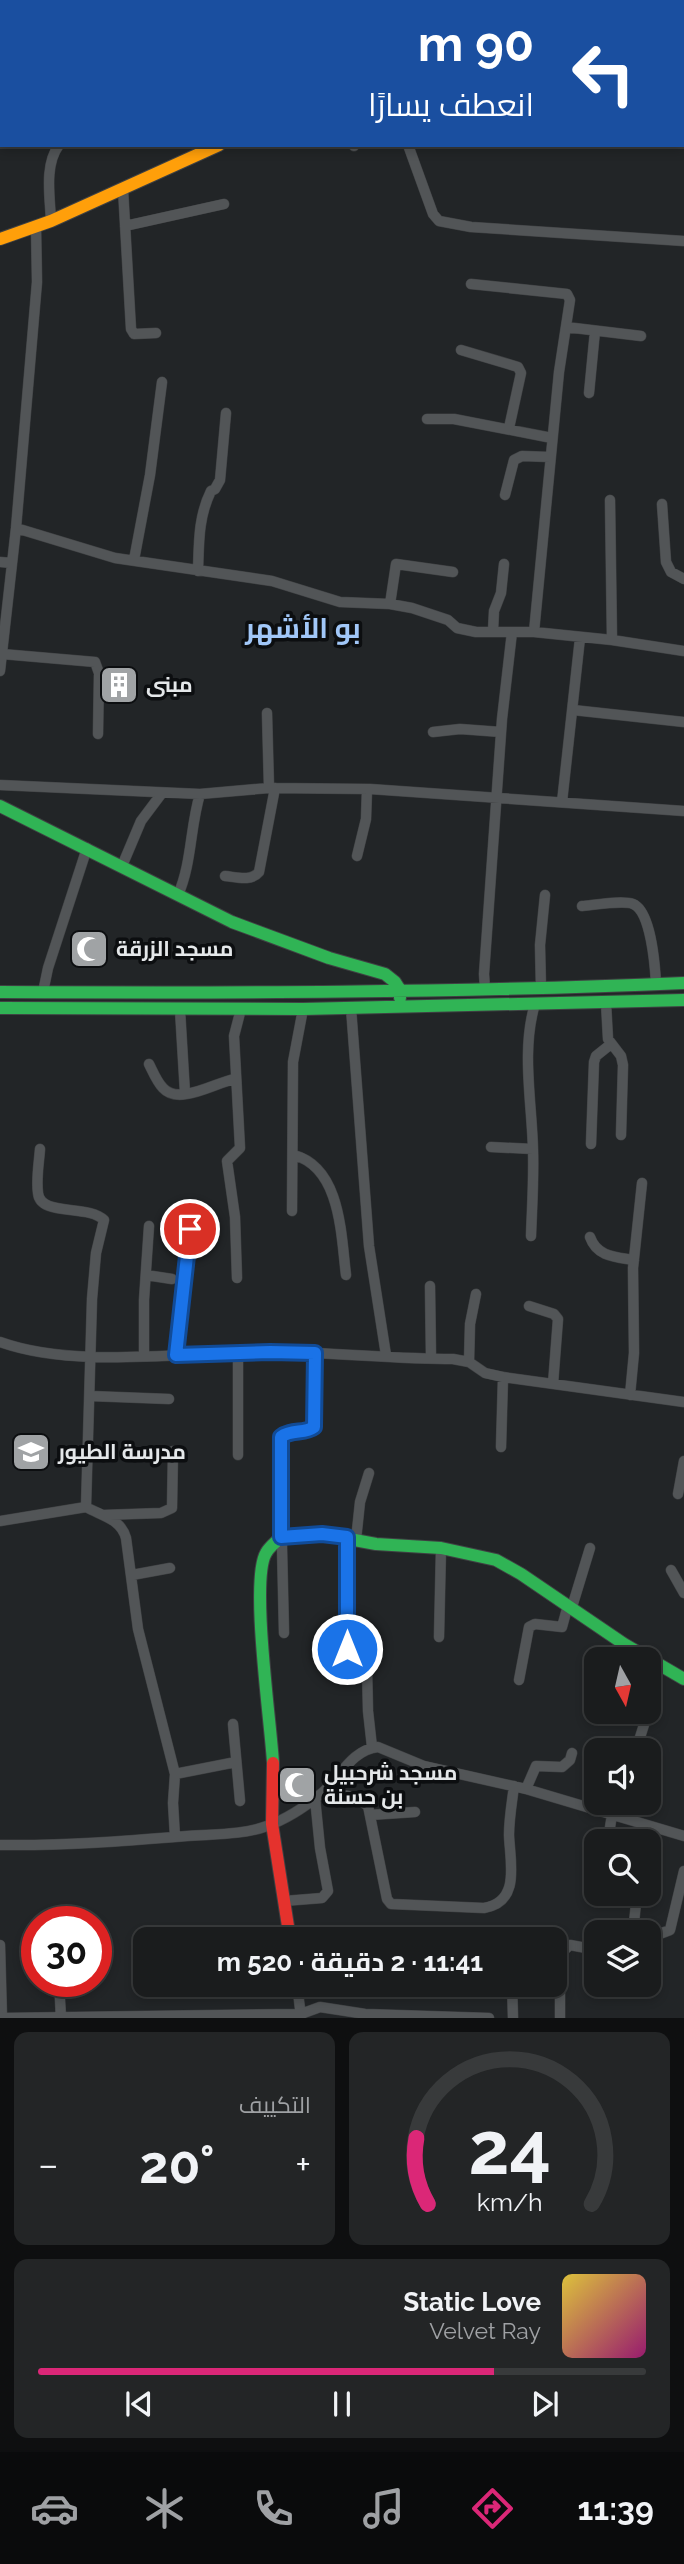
<!DOCTYPE html>
<html lang="ar">
<head>
<meta charset="utf-8">
<style>
	:root { --surface:#1a1c1d; --page:#232526; --text:#f1f3f6; --muted:#9fa1a4; --line:#383a3b; --accent:#db2777 }
	body { margin:0; font-family:Raleway,Cairo,sans-serif; background:var(--page); color:var(--text); direction:rtl; height:100vh; display:flex; flex-direction:column; font-size:26px; white-space:nowrap }
	* { box-sizing:border-box; margin:0 }
	p { font-size:23px; color:var(--muted) }
	.icon { flex:none; width:38px; height:38px; fill:none; stroke:currentColor; stroke-width:2; stroke-linecap:round; stroke-linejoin:round }
	.map { position:relative; height:2018px; overflow:hidden; direction:ltr }
	.details { display:flex; flex-direction:column; gap:14px; padding:14px; background:#0e0f10; flex:1 }
	.details>* { flex:none }
	.top-card { position:absolute; left:0px; top:0px; width:684px; height:147px; box-shadow:0 4px 10px #0003,0 0 0 2px var(--line); direction:rtl; background:#1a4fa0; color:#fff; overflow:hidden }
	.needle { width:46px; rotate:172deg }
	.tools { position:absolute; left:584px; top:1647px; display:grid; gap:14px }
	.tools a { display:grid; place-items:center; width:77px; height:77px; border-radius:14px; background:var(--surface); box-shadow:0 4px 10px #0003,0 0 0 2px var(--line); font-size:35px }
	.speed { position:absolute; left:21px; top:1906px; display:flex; gap:14px; font-size:35px; font-weight:700; text-align:center }
	.speed>* { display:grid; place-content:center; width:91px; height:91px; border-radius:50%; background:var(--surface); box-shadow:0 4px 10px #0003,0 0 0 2px var(--line); line-height:1 }
	.speed .limit { border:10px solid #d22; background:#fff; color:#111 }
	.pin { position:absolute; display:grid; place-items:center; width:60px; height:60px; color:#fff; margin:-30px; border:4px solid #fff; border-radius:50%; box-shadow:0 2px 7px #0007 }
	.me { position:absolute; width:77px; margin:-38px; rotate:0deg; stroke-linejoin:round; filter:drop-shadow(0 0 5px #0008) }
	.turn { display:flex; align-items:center; gap:24px; height:147px; padding:0 35px; font-size:32px }
	.turn .icon { width:91px; height:91px; stroke-width:2.5 }
	.turn b { display:block; font-size:49px; line-height:60px }
	.big { font-size:52px; font-weight:700; line-height:1.1 }
	.details .tile { flex:1; display:flex; flex-direction:column; justify-content:center; gap:10px; min-width:0; padding:0 24px; border-radius:14px; background:var(--page) }
	.details .dial { align-items:center; gap:0 }
	.dial svg { height:182px; overflow:visible; fill:none; stroke:var(--line); stroke-width:7; stroke-linecap:round; text-anchor:middle }
	.dial text { fill:var(--text); stroke:none }
	.song { display:flex; align-items:center; gap:21px }
	.cover { width:84px; height:84px; border-radius:10px; background:linear-gradient(135deg,hsl(50 70% 55%),hsl(320 70% 35%)) }
	.played { height:7px; border-radius:4px; background:linear-gradient(90deg,var(--accent) 75%,var(--line) 75%) }
	.keys { display:flex; justify-content:space-around; direction:ltr }
	.heat { display:flex; justify-content:space-between; align-items:center; font-size:38px; direction:ltr }
	.details .tiles { flex:1; display:grid; gap:14px; grid-template-columns:1fr 1fr }
	.tile:last-child { grid-column:span 2 }
	.trip { position:absolute; left:133px; top:1927px; width:434px; height:70px; border-radius:14px; background:var(--surface); box-shadow:0 4px 10px #0003,0 0 0 2px var(--line); font-weight:700; line-height:70px; text-align:center; direction:rtl }
	.menu { display:flex; height:112px; justify-content:space-around; align-items:center; background:#0a0b0c; color:var(--muted) }
	.menu .icon { width:49px; height:49px }
	.menu .selected { color:var(--accent) }
	.menu b { font-size:32px; color:var(--text) }
	.map>svg:first-child { display:block }
</style>
</head>
<body>
<div class="map">
<svg width="684" height="2018" viewBox="0 0 684 2018">
	<rect width="100%" height="100%" fill="#222527"/>
	<g fill="none" stroke-linecap="round" stroke-linejoin="round">
		<defs>
			<path id="street" d="M409,0L410,2
				M501,0L502,2
				M0,87V85
				M354,145V146
				M408,145L433,214L439,221L471,227L684,241
				M123,189L131,329L134,334L156,333
				M51,221C50,197 44,165 59,145
				M125,226L224,204
				M471,284L567,294L570,300L559,372L534,632
				M566,327L641,336
				M461,350L518,367L521,373L509,428
				M589,393L595,331
				M427,419H454L552,438
				M505,495L514,460L522,456L550,457
				M610,500L612,640
				M662,504L666,562L671,572L684,579
				M16,528L115,558L272,581L340,602L390,604L412,608L448,620L457,628L476,632H534L612,640L684,651
				M134,560L150,475L162,382
				M0,562L12,563
				M198,571C199,544 198,517 211,491L215,489L220,480L226,413
				M390,604L396,564L453,572
				M493,631L494,611L501,593L504,564
				M2,654L95,662L99,673L98,734
				M0,671L16,528L37,282L36,226
				M573,710L684,722
				M267,713L269,788
				M433,732L460,729L501,732
				M0,785L200,794L269,788L370,789L684,811
				M562,802L580,638
				M357,856L366,819L367,789
				M122,866L141,821L162,793
				M225,876C236,877 251,882 259,872L275,788
				M178,895C192,863 190,827 200,794
				M582,906C594,905 623,900 633,904C651,911 655,966 656,983
				M485,989L484,974L502,719L512,632
				M541,989L540,945L545,895
				M43,992L48,968L87,848
				M606,1003L608,1039L621,1056L623,1065L621,1135
				M351,1008L369,1246L386,1355
				M180,1010L185,1093
				M149,1064C153,1072 157,1082 163,1088C179,1106 216,1082 235,1079
				M591,1144L594,1062L596,1056L611,1044
				M491,1147L533,1149
				M294,1155C341,1168 341,1235 346,1275
				M292,1211L293,1062L303,1009
				M531,1236C532,1207 534,1178 533,1150C532,1103 521,1050 535,1004
				M590,1237C597,1257 616,1257 634,1260
				M146,1275L172,1279
				M237,1278L235,1217L227,1161L240,1148L234,1036L241,1009
				M430,1286L431,1358
				M529,1306L554,1314L558,1319L553,1384
				M0,1342C78,1370 187,1351 271,1352C332,1352 392,1359 453,1359L469,1362L485,1373L503,1377L684,1402
				M144,1355V1300L149,1226
				M176,1355L190,1229
				M469,1362L470,1324L476,1294
				M630,1395L634,1353L633,1268L642,1183
				M90,1396L169,1399
				M501,1447L503,1377
				M238,1455V1353
				M678,1494L684,1461
				M86,1507C102,1516 121,1519 126,1538L138,1629L175,1774L173,1803L175,1837
				M103,1515L161,1513L172,1508L173,1451
				M0,1521L86,1507L92,1299L96,1253L104,1220C88,1204 40,1217 38,1193C36,1179 39,1163 40,1149
				M347,1537V1649
				M356,1540L360,1502L369,1473
				M671,1570L684,1593
				M132,1575L170,1568
				M572,1607L590,1548
				M284,1633L280,1461L281,1437C291,1429 305,1434 314,1427L315,1353
				M439,1637L441,1548
				M620,1659L624,1644
				M367,1668L368,1711L372,1747
				M649,1673L652,1679L649,1703
				M519,1680L529,1627L535,1624L562,1627L568,1605
				M233,1724L240,1801
				M636,1750L648,1712
				M175,1774L236,1762
				M526,1789L536,1766L562,1767L570,1760L572,1753
				M324,1792L355,1797L368,1806L387,1899L391,1904L484,1908C521,1902 510,1862 509,1835C509,1819 512,1802 514,1786
				M370,1815L415,1812
				M618,1816L621,1802
				M608,1841L612,1814
				M0,1845C63,1846 125,1841 187,1836C213,1834 243,1835 267,1826C287,1819 305,1807 322,1793C340,1778 351,1750 378,1747L424,1766L526,1789L684,1836
				M284,1901L322,1898L328,1891L320,1848L315,1798
				M633,1932L637,1894
				M649,1938L670,1930L684,1871
				M0,1945L2,2018
				M59,1981L61,2018
				M297,1984L301,2017
				M512,1984L513,2018
				M0,2018L301,2014L320,2007L365,2014L489,2018
				M560,2018V1954L570,1945L597,1950"/>
			<path id="fast" d="M0,806L232,922L329,958L385,974L395,982L400,990V998
				M0,992C228,993 456,993 684,983
				M0,1008L303,1009L684,1000
				M273,1763C271,1724 250,1580 266,1553C269,1547 276,1542 281,1537L322,1534L376,1544L441,1548L496,1560L521,1574L624,1644L684,1679"/>
			<path id="slow" d="M0,239L51,221L219,145"/>
			<path id="jam" d="M577,2L581,0
				M273,1763L272,1824L290,1939"/>
		</defs>
		<!-- street casing -->
		<use href="#street" stroke="#3f4143" stroke-width="11"/>
		<!-- fast casing -->
		<use href="#fast" stroke="#3f4143" stroke-width="14"/>
		<!-- slow casing -->
		<use href="#slow" stroke="#3f4143" stroke-width="14"/>
		<!-- jam casing -->
		<use href="#jam" stroke="#3f4143" stroke-width="14"/>
		<!-- street -->
		<use href="#street" stroke="#525557" stroke-width="10"/>
		<!-- fast -->
		<use href="#fast" stroke="#30b455" stroke-width="12"/>
		<!-- slow -->
		<use href="#slow" stroke="#ff9f0a" stroke-width="12"/>
		<!-- jam -->
		<use href="#jam" stroke="#e5322d" stroke-width="12"/>
	</g>
	<g fill="none" stroke-linecap="round" stroke-linejoin="round">
		<defs>
			<path id="route" d="M190,1229L176,1355L270,1352L315,1353L314,1427C305,1434 291,1429 281,1437V1537L322,1534L347,1537V1649"/>
		</defs>
		<!-- route casing -->
		<use href="#route" stroke="#114b97" stroke-width="18"/>
		<!-- route -->
		<use href="#route" stroke="#1a73e8" stroke-width="12"/>
	</g>
	<!-- icons -->
	<defs>
		<symbol id="building-square" viewBox="-11 -11 22 22"><rect x="-9" y="-9" width="18" height="18" rx="4" fill="#a0a3a5" stroke="#0c0e10"/><path d="M-4-6H4V6H1V3H-1V6H-4ZM-2.5-4.3h1.7v1.8h-1.7ZM.8-4.3h1.7v1.8H.8ZM-2.5-1h1.7V.8h-1.7ZM.8-1h1.7V.8H.8Z" fill="#fff"/></symbol>
		<symbol id="mosque-square" viewBox="-11 -11 22 22"><rect x="-9" y="-9" width="18" height="18" rx="4" fill="#a0a3a5" stroke="#0c0e10"/><path d="M3.5-4.9A6 6 0 1 0 3.5 4.9A5 5 0 1 1 3.5-4.9Z" fill="#fff"/></symbol>
		<symbol id="school-square" viewBox="-11 -11 22 22"><rect x="-9" y="-9" width="18" height="18" rx="4" fill="#a0a3a5" stroke="#0c0e10"/><path d="M0-5L7-2L0 1L-7-2ZM-4 1L0 2.5L4 1V4Q0 6-4 4Z" fill="#fff"/></symbol>
	</defs>
	<g fill-rule="evenodd">
		<use href="#building-square" x="97" y="663" width="44" height="44"/>
		<use href="#mosque-square" x="67" y="927" width="44" height="44"/>
		<use href="#school-square" x="9" y="1430" width="44" height="44"/>
		<use href="#mosque-square" x="275" y="1763" width="44" height="44"/>
	</g>
	<g text-anchor="middle" stroke-width="7" stroke-linejoin="round" paint-order="stroke">
		<!-- poi labels -->
		<g font-size="21" font-weight="bold" fill="#e4e7e9" stroke="#0c0e10" text-anchor="start">
			<text x="146" y="692">مبنى</text>
			<text x="116" y="956">مسجد الزرقة</text>
			<text x="58" y="1459">مدرسة الطيور</text>
			<text x="324" y="1780">مسجد شرحبيل<tspan x="324" dy="24">بن حسنة</tspan></text>
		</g>
		<!-- district labels -->
		<g font-size="28" font-weight="bold" fill="#a1c7f8" stroke="#0c0e10">
			<text x="303" y="638">بو الأشهر</text>
		</g>
	</g>
</svg>
<div class="tools">
<a><svg class="needle" viewBox="-14 -14 28 28"><path d="M0-13l5 13h-10z" fill="#e53935"/><path d="M0 13l5-13h-10z" fill="#9fa1a4"/></svg></a>
<a><svg class="icon" aria-label="sound" viewBox="0 0 24 24"><path d="M4 9h4l5-4v14l-5-4H4zM17 9q2 3 0 6"/></svg></a>
<a><svg class="icon" aria-label="search" viewBox="0 0 24 24"><circle cx="10" cy="10" r="6"/><path d="M15 15l6 6"/></svg></a>
<a><svg class="icon" aria-label="layers" viewBox="0 0 24 24"><path d="M12 4l9 5-9 5-9-5zM3 14l9 5 9-5"/></svg></a>
</div>
<div class="speed"><div class="limit">30</div></div>
<div class="pin" style="left:190px;top:1229px;background:#d93025"><svg class="icon" aria-label="arrive" viewBox="0 0 24 24"><path d="M6 21V4h12l-3 4 3 4H6"/></svg></div>
<svg class="me" style="left:347px;top:1649px" viewBox="-20 -20 40 40"><circle r="17" fill="#1a73e8" stroke="#fff" stroke-width="3"/><path d="M0-11L8 9 0 5-8 9z" fill="#fff"/></svg>
<div class="trip">11:41 · 2 دقيقة · 520 m</div>
<div class="top-card">
<div class="turn"><svg class="icon" aria-label="left" viewBox="0 0 24 24"><path d="M17 20v-9H6M10 6l-5 5 5 5"/></svg><div><b>90 m</b>انعطف يسارًا</div></div>
</div>
</div>
<section class="details">
<div class="tiles">
<div class="tile dial"><svg viewBox="0 0 100 80">
<path d="M14 69A42 42 0 1 1 86 69"/>
<path d="M14 69A42 42 0 0 1 9 40" stroke="#db2777"/>
<text x="50" y="56" font-size="32" font-weight="700">24</text>
<text x="50" y="72" font-size="11">km/h</text>
</svg></div>
<div class="tile"><p>التكييف</p>
<div class="heat"><a>−</a><b class="big">20°</b><a>+</a></div>
</div>
<div class="tile">
<div class="song"><i class="cover"></i><div><b>Static Love</b><p>Velvet Ray</p></div></div>
<div class="played"></div>
<div class="keys"><svg class="icon" aria-label="previous" viewBox="0 0 24 24"><path d="M18 5L8 12l10 7zM5 5v14"/></svg><svg class="icon" aria-label="pause" viewBox="0 0 24 24"><path d="M8 5v14M16 5v14"/></svg><svg class="icon" aria-label="next" viewBox="0 0 24 24"><path d="M6 5l10 7-10 7zM19 5v14"/></svg></div>
</div>
</div>
</section>
<nav class="menu">
<b>11:39</b>
<svg class="icon selected" aria-label="directions" viewBox="0 0 24 24"><path d="M12 3l9 9-9 9-9-9zM9 14v-3h6M13 9l2 2-2 2"/></svg>
<svg class="icon" aria-label="music" viewBox="0 0 24 24"><path d="M9 18V5l10-2v13"/><circle cx="6" cy="18" r="3"/><circle cx="16" cy="16" r="3"/></svg>
<svg class="icon" aria-label="phone" viewBox="0 0 24 24"><path d="M5 4h4l2 5-3 2q2 4 5 5l2-3 5 2v4C11 20 4 13 5 4z"/></svg>
<svg class="icon" aria-label="climate" viewBox="0 0 24 24"><path d="M12 3v18M4 7l16 10M4 17L20 7"/></svg>
<svg class="icon" aria-label="car" viewBox="0 0 24 24"><path d="M5 17H2v-5l4-1 3-4h7l3 4 3 1v5h-3M9 17h6M6 11h13"/><circle cx="7" cy="17" r="2"/><circle cx="17" cy="17" r="2"/></svg>
</nav>
</body>
</html>
